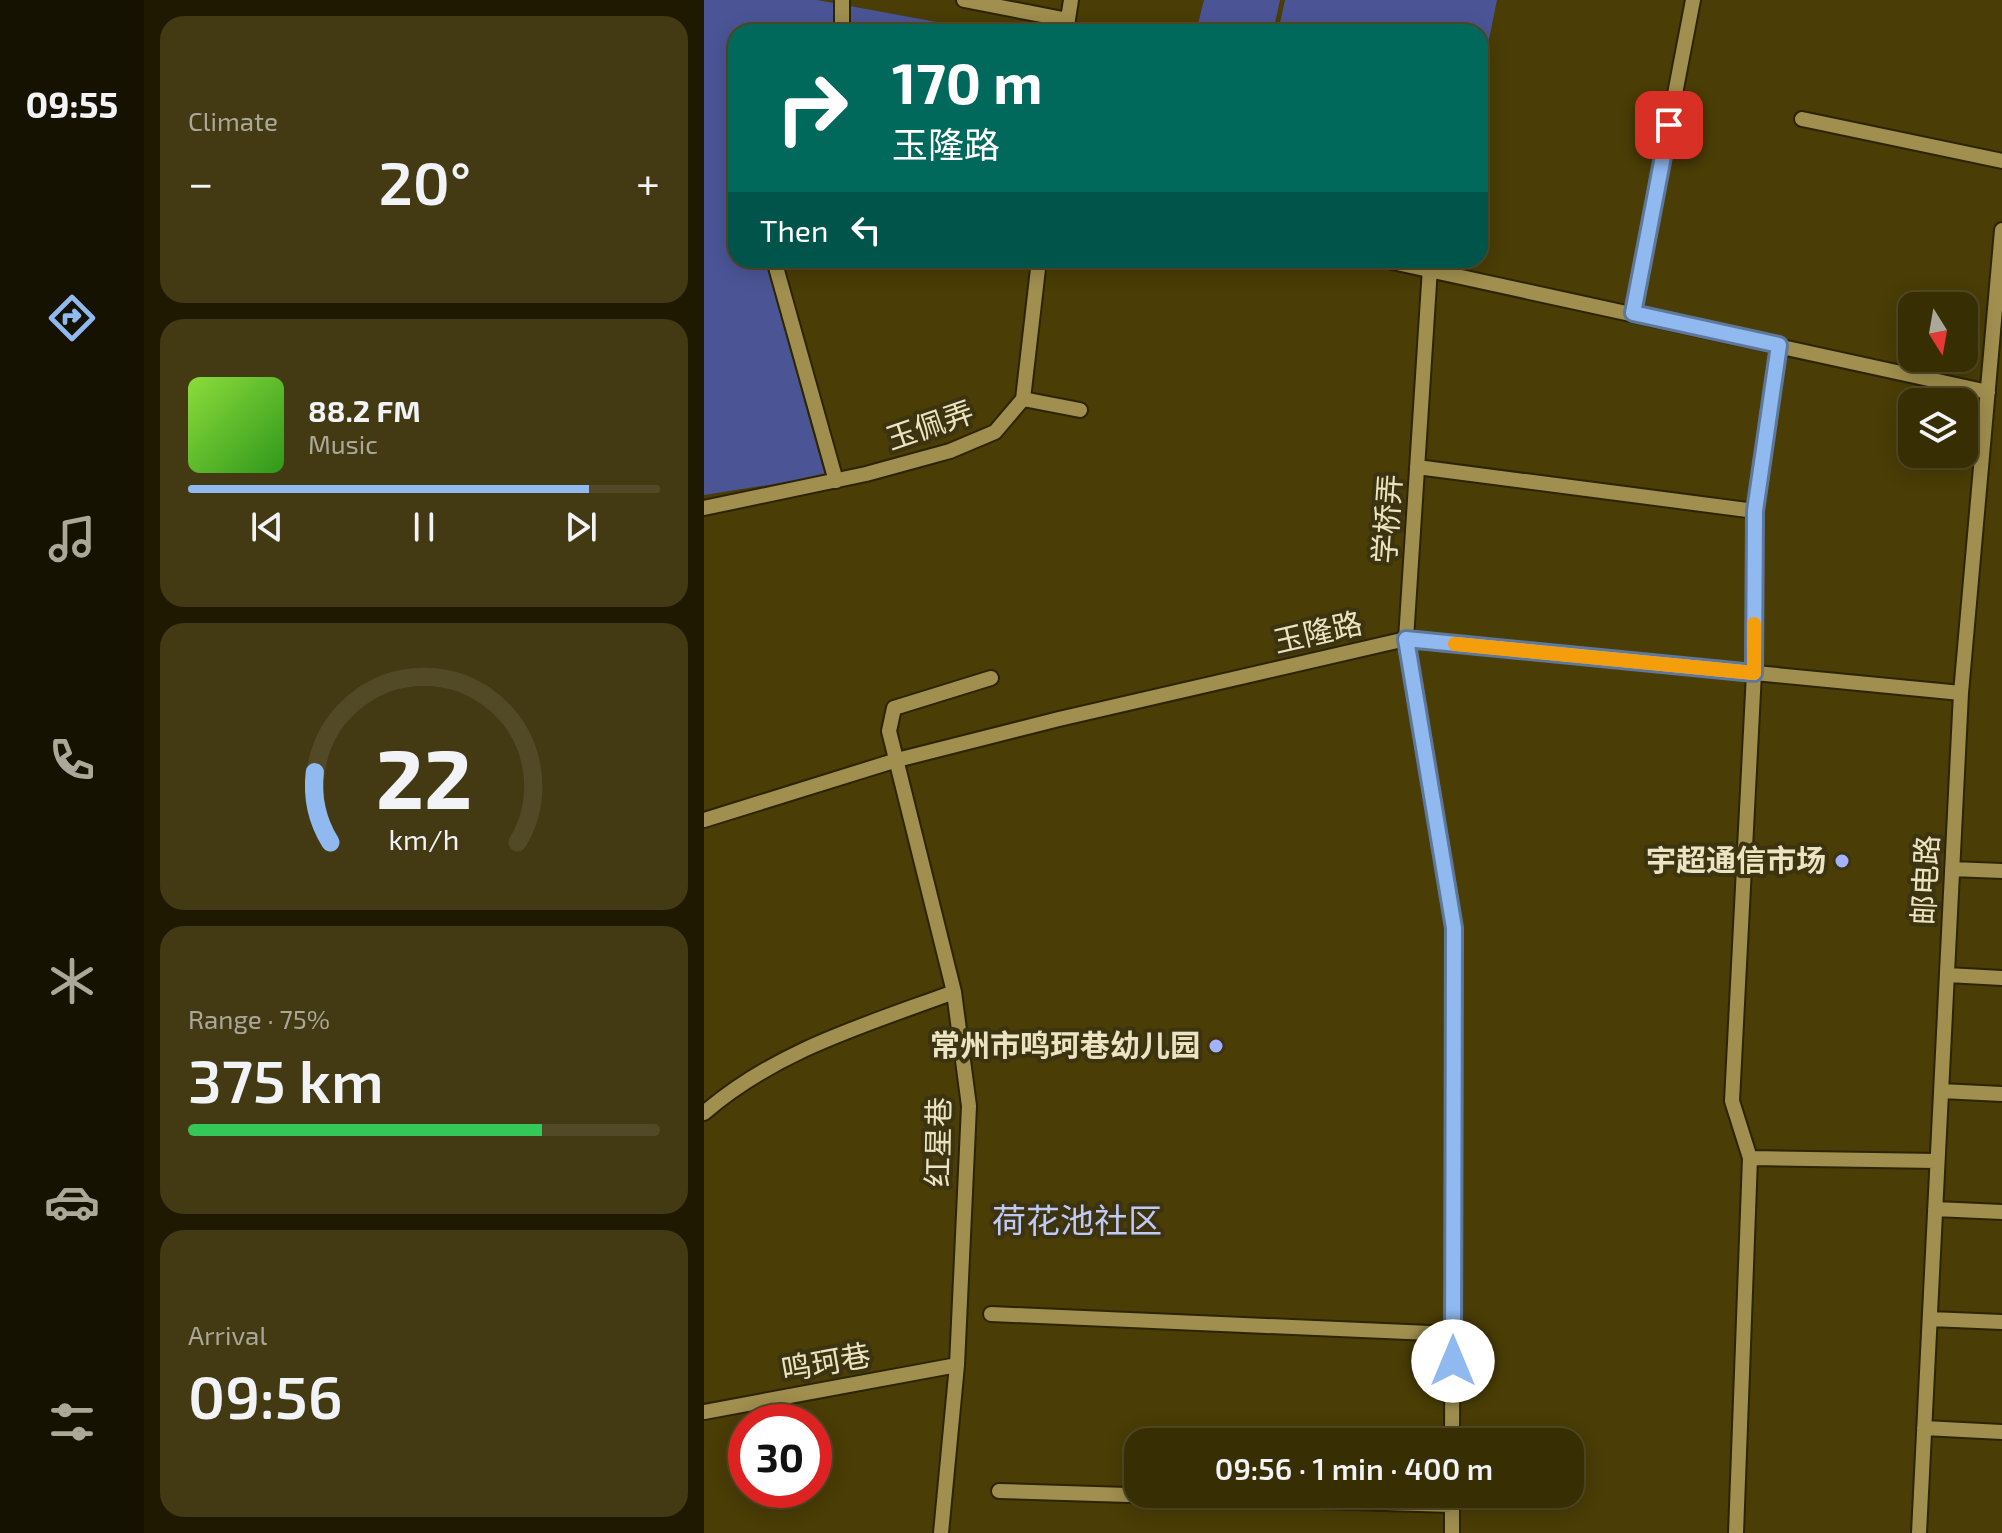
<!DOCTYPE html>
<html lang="en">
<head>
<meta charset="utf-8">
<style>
	:root { --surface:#382e04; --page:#433a13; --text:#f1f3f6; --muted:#aba89a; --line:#524a26; --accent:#90b9f0 }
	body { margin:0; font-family:"Exo 2","Noto Sans SC",sans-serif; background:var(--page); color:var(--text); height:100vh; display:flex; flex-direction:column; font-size:30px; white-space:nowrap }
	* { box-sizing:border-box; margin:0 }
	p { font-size:26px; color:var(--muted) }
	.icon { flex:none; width:44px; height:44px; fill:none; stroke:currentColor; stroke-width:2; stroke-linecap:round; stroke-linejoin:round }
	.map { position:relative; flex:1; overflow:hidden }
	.details { display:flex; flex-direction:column; gap:16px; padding:16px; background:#1f1902; width:560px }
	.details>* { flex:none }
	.guide { position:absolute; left:24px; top:24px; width:760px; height:244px; border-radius:24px; box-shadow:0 4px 20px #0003,0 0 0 2px var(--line); background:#00695c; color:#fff; overflow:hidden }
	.needle { width:52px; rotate:169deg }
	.fabs { position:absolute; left:1194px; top:292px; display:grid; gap:16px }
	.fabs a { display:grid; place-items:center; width:80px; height:80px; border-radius:16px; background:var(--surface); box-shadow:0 4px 20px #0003,0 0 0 2px var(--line); font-size:40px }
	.speed { position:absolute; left:24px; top:1404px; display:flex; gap:16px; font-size:40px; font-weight:700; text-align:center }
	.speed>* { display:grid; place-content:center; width:104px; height:104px; border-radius:50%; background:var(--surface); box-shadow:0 4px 20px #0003,0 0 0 2px var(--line); line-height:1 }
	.speed .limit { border:12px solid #d22; background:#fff; color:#111 }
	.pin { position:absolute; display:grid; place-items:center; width:68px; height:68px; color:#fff; margin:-34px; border-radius:16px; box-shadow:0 4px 12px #0006 }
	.me { position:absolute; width:88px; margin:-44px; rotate:0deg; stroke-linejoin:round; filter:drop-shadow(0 0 6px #0008) }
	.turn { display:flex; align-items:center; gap:28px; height:168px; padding:0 32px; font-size:36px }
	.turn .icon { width:104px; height:104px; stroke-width:2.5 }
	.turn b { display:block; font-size:56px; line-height:68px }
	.then { display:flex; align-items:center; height:76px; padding:0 32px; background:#0003; gap:16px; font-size:30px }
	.big { font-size:60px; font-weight:600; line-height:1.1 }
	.details .tile { flex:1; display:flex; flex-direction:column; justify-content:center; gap:12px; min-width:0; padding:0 28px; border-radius:24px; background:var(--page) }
	.details .dial { align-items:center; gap:0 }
	.dial svg { height:208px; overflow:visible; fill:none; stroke:var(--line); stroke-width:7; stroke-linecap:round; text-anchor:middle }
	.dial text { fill:var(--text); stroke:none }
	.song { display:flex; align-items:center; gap:24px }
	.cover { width:96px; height:96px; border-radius:12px; background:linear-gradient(135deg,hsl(90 70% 55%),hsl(110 70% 35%)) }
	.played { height:8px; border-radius:4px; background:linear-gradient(90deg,var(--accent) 85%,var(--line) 85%) }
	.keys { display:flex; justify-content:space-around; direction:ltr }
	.heat { display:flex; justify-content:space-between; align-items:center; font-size:44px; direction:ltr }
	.charge { height:12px; border-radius:6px; background:linear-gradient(90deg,#34c759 75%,var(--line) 0) }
	.trip { position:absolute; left:420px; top:1428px; width:460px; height:80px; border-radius:24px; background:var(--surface); box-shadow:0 4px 20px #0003,0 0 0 2px var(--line); font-weight:600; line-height:80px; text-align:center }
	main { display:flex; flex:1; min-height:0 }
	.menu { display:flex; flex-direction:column; width:144px; justify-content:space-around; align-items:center; background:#161202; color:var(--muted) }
	.menu .icon { width:56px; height:56px }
	.menu .on { color:var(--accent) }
	.menu b { font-size:36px; color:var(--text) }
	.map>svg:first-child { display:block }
</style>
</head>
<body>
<main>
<nav class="menu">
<b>09:55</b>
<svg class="icon on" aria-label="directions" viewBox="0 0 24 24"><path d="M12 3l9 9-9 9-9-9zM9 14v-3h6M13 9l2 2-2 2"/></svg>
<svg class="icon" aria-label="music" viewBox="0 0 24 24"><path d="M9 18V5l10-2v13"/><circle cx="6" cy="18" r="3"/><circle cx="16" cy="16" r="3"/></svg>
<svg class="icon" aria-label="phone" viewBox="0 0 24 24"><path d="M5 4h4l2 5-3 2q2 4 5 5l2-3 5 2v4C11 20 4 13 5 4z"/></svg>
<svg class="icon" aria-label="climate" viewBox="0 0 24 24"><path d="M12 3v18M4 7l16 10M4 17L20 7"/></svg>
<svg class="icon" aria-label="car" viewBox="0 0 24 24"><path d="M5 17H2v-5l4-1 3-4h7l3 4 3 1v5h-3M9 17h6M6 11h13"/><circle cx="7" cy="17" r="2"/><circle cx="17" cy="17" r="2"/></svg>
<svg class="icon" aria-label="filters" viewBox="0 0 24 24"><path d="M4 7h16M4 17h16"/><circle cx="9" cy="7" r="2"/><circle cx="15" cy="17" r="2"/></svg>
</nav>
<section class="details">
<div class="tile"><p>Climate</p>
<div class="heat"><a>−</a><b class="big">20°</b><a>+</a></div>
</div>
<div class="tile">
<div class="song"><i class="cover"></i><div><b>88.2 FM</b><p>Music</p></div></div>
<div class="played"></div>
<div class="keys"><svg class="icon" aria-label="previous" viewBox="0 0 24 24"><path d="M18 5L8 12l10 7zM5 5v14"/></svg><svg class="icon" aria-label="pause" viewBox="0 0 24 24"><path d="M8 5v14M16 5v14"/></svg><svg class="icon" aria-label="next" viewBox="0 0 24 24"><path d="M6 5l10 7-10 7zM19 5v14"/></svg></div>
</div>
<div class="tile dial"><svg viewBox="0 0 100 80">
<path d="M14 69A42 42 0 1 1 86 69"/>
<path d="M14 69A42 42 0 0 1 8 42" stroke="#90b9f0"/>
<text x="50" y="56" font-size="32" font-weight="700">22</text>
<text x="50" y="72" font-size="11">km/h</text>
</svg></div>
<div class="tile"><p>Range · 75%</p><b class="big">375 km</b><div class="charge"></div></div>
<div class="tile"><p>Arrival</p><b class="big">09:56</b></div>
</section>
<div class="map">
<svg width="1298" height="1533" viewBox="0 0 1298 1533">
	<rect width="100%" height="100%" fill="#4a3d06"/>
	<!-- green -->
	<path fill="#4b5596" d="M0,0H113L287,32H32V260H61L121,476L0,495Z
		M500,0H576L569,32H492Z
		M581,0H793L776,83V32H574Z"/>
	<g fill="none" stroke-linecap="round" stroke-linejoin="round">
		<defs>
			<path id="minor" d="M138,0V32
				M260,0L364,20
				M362,32L367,0
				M1098,119L1298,161
				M70,260L132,481
				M679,260L1284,392
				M726,268L702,639L750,928L748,1442
				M929,313L989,0
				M319,399L376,410
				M713,467L1051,511
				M0,508L162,474L246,451L291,432L319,399L335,260
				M0,820L193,760L355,719L702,639L1257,693
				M1248,869L1298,871
				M1243,975L1298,978
				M1237,1091L1298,1094
				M0,1113C73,1050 161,1025 250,992
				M1046,1158L1233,1161
				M1231,1209L1298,1212
				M287,1314L749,1334
				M1226,1319L1298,1322
				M0,1412L253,1365
				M1220,1428L1298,1432
				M295,1491L748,1505
				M237,1533L253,1365L265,1106L250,992L185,731L190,708L287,678
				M748,1533V1494
				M1032,1533L1046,1158L1028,1101L1050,673L1051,511L1075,345
				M1215,1533L1257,693L1298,230"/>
		</defs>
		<!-- minor casing -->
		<use href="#minor" stroke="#2d2401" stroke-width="18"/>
		<!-- minor -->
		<use href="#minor" stroke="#a08f4e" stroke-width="14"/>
	</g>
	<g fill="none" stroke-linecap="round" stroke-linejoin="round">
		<defs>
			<path id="route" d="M749,1361L750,928L702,639L1050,673L1051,511L1075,345L929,313L965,125"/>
		</defs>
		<!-- route casing -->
		<use href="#route" stroke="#5e789c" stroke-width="20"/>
		<!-- route -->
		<use href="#route" stroke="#90b9f0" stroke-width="14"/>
		<!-- slow -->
		<path stroke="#f59e0b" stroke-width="14" d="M751,644L1050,673V624"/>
	</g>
	<!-- markers -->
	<g fill="#a3b2fd" stroke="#3c3310" stroke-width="3">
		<circle cx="1138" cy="861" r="8"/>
		<circle cx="512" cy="1046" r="8"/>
	</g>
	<g text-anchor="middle" stroke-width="8" stroke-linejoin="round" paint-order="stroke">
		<!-- street labels -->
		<g font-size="30" fill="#ebe3c2" stroke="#3c3310">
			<text transform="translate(226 426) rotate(-19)" y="10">玉佩弄</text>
			<text transform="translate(684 519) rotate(-86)" y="10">学桥弄</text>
			<text transform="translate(614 633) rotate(-13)" y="10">玉隆路</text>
			<text transform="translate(1222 880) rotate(-87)" y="10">邮电路</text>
			<text transform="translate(235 1142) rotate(-89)" y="10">红星巷</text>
			<text transform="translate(122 1363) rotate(-10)" y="10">鸣珂巷</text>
		</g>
		<!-- poi labels -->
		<g font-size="30" font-weight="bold" fill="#ebe3c2" stroke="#3c3310" text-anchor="end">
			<text x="1122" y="871">宇超通信市场</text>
			<text x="496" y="1056">常州市鸣珂巷幼儿园</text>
		</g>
		<!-- quarter labels -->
		<g font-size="34" fill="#c0caf4" stroke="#3c3310">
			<text x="373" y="1233">荷花池社区</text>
		</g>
	</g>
</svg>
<div class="fabs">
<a><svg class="needle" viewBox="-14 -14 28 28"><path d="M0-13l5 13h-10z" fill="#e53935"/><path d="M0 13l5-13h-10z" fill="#aba89a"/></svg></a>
<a><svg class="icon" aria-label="layers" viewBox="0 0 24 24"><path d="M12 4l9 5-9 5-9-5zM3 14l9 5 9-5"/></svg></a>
</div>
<div class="speed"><div class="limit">30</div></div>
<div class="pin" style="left:965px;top:125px;background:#d93025"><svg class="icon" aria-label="arrive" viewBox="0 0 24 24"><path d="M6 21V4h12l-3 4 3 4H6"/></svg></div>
<svg class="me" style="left:749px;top:1361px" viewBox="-20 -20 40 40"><circle r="19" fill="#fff"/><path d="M0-13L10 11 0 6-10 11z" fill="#90b9f0"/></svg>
<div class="trip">09:56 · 1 min · 400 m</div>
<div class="guide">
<div class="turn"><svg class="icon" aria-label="right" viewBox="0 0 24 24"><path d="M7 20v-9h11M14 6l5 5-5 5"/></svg><div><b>170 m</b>玉隆路</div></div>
<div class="then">Then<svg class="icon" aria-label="left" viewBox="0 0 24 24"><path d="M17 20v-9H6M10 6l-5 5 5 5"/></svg></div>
</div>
</div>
</main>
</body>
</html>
